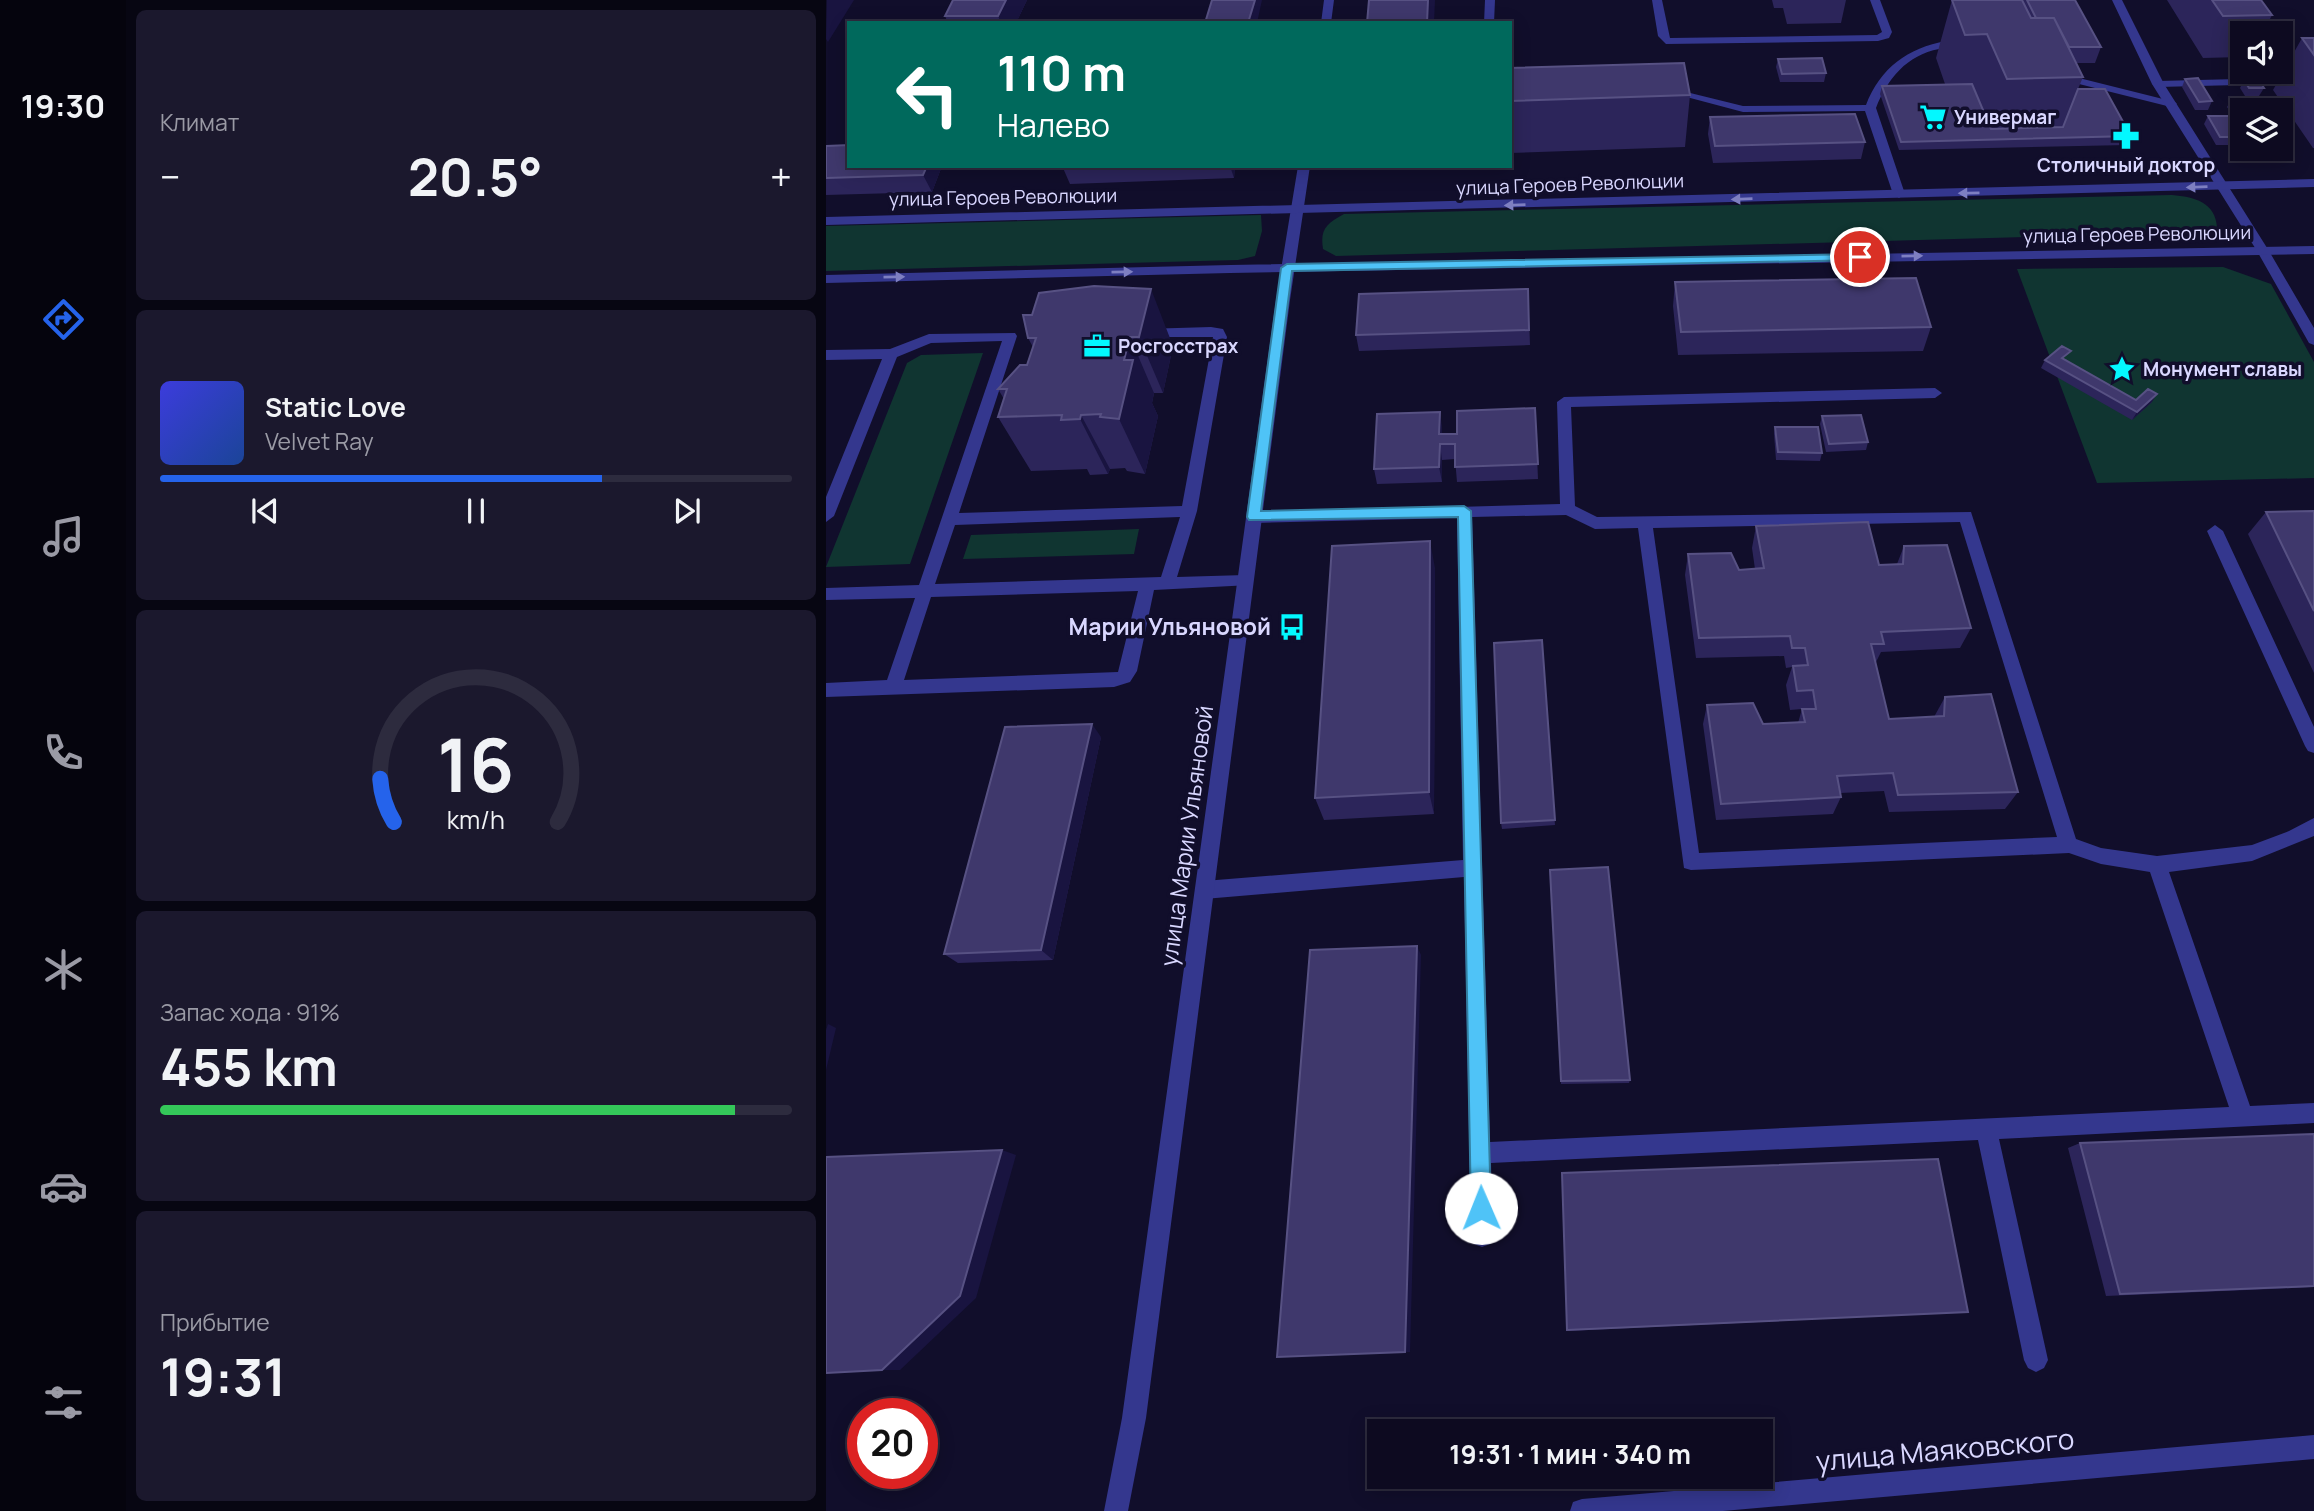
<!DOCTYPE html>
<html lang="ru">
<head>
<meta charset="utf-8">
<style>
	:root { --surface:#0d0a20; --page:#1b182d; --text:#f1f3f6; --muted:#9a9aa5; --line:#2d2b3e; --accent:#2563eb }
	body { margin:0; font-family:Manrope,sans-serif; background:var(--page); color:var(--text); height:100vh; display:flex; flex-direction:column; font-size:26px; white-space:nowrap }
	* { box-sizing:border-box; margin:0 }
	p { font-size:23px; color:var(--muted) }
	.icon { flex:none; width:38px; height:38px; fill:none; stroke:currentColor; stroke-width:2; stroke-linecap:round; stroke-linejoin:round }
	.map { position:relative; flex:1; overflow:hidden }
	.details { display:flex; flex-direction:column; gap:10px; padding:10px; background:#070612; width:700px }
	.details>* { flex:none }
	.guide { position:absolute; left:21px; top:21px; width:665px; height:147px; border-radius:0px; box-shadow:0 4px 18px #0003,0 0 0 2px var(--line); background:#00695c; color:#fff; overflow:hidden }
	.controls { position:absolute; left:1404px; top:21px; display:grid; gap:14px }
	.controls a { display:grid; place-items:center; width:63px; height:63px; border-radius:0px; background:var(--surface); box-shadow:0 4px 18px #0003,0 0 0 2px var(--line); font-size:35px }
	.speed { position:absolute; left:21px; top:1398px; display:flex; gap:14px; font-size:35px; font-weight:700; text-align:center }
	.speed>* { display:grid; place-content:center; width:91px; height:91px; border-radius:50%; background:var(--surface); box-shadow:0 4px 18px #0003,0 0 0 2px var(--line); line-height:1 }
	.speed .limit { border:10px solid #d22; background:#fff; color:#111 }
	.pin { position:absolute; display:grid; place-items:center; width:60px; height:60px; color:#fff; margin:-30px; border:4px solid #fff; border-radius:50%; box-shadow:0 2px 7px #0007 }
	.me { position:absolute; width:77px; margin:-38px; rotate:359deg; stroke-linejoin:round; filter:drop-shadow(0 0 5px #0008) }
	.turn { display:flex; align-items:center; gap:24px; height:147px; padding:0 35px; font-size:32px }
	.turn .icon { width:91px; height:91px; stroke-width:2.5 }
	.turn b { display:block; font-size:49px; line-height:60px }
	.big { font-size:52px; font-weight:700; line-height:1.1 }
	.details .card { flex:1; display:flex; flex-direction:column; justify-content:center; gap:10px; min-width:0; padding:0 24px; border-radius:10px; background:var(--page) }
	.details .dial { align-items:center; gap:0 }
	.dial svg { height:182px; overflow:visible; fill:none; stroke:var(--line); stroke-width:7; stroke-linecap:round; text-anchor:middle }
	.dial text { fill:var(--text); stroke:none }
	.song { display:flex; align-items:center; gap:21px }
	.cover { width:84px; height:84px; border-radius:10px; background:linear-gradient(135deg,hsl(240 70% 55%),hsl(220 70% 35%)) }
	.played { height:7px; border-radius:4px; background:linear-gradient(90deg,var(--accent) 70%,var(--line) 70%) }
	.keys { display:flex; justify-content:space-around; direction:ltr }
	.heat { display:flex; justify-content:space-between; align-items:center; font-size:38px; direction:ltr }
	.charge { height:10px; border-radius:5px; background:linear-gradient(90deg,#34c759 91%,var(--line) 0) }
	.trip { position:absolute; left:541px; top:1419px; width:406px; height:70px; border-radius:0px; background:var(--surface); box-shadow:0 4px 18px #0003,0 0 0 2px var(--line); font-weight:700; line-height:70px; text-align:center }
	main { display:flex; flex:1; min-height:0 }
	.dock { display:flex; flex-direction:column; width:126px; justify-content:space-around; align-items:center; background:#05040d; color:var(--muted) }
	.dock .icon { width:49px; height:49px }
	.dock .active { color:var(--accent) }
	.dock b { font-size:32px; color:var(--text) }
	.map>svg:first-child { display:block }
</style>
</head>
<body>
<main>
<nav class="dock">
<b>19:30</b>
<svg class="icon active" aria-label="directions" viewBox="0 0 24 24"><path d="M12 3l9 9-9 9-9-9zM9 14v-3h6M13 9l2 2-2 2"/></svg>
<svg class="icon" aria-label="music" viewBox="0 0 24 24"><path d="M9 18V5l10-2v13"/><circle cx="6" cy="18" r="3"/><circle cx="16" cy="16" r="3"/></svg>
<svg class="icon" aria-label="phone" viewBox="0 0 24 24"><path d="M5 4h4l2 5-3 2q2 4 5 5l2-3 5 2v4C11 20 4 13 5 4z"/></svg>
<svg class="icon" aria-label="climate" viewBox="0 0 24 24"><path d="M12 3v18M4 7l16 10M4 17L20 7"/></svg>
<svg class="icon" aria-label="car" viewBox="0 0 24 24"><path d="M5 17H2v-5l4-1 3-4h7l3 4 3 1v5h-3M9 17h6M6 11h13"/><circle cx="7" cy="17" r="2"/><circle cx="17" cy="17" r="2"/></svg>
<svg class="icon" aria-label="filters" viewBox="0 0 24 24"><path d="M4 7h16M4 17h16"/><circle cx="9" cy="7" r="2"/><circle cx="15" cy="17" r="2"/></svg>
</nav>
<section class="details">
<div class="card"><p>Климат</p>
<div class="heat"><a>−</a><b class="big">20.5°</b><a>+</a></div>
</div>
<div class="card">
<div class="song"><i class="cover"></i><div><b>Static Love</b><p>Velvet Ray</p></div></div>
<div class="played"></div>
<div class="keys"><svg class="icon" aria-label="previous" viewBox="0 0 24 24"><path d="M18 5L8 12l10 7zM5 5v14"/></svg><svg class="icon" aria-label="pause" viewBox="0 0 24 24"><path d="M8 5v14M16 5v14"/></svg><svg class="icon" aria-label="next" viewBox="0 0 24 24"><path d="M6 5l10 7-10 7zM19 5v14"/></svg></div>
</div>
<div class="card dial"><svg viewBox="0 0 100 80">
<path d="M14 69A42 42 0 1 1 86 69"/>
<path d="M14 69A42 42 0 0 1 8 50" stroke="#2563eb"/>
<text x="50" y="56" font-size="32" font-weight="700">16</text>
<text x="50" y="72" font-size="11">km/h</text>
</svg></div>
<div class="card"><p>Запас хода · 91%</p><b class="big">455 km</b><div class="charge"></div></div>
<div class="card"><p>Прибытие</p><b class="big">19:31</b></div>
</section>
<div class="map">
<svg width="1488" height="1511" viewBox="0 0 1488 1511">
	<rect width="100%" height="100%" fill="#110e2b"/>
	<!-- green -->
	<path fill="#103531" d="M1346,195C1368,197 1390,202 1391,228L1385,232L510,256L497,249C494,229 500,224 518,214Z
		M435,215L436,231L429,256L412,260L0,271V226Z
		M1397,267L1445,284L1488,362V478L1271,483L1191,269Z
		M157,353L84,564L0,567L81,363L95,355Z
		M313,529L308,554L137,559L145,535Z"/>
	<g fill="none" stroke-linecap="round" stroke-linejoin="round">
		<!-- service -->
		<path fill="#34378e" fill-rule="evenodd" d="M659,0H669L668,23H658Z
			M826,0H836L844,38L1051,35L1056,32L1044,0H1054L1066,32L1063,38L1052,41L840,44L832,36Z
			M1120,41H1135L1140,44C1133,49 1123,47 1113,49C1081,55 1061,79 1050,108L1079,194L1073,198L1067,194L1039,111L917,112L838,91L844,88L917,106L1040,105C1054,68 1082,48 1120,41Z
			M1233,73L1349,102L1351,104L1345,107L1229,78L1228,76Z
			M1488,77V83L1332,87L1326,84L1332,81Z
			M385,327L397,329L401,337L371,511L351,577L419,575L425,577L427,581L425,585L328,590L311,671L304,682L288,687L0,697V683L61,680L89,598L0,600V588L93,585L176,341L105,343L71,357L8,516L0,522V497L56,359L0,360V350L64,349L103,334L189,333L191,336L133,513L356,506L387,337H317L310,333L317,329ZM354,517L335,577L109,584L129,525ZM312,591L292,672L78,680L105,597Z
			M1109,388L1116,393L1109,398L745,407L749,506L771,517L1145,512L1250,839L1275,848L1331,856L1426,845L1463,831L1488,818V836L1426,861L1343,872L1424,1106L1488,1103V1123L1173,1139L1222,1360L1218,1368L1210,1372L1202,1368L1198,1360L1152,1140L665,1163L667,1236L664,1244L656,1247L648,1244L645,1236L638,877L378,899L371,896L369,890L371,884L378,881L637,860L631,518L428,523L420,517L423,513L734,504L731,402L738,397ZM740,515L769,529L812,528L858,868L865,870L1243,853L1275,864L1324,872L1403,1107L664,1142L646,517ZM1134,522L1231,837L873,853L827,528Z
			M1389,525L1397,531L1488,727V753L1482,751L1479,746L1381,531Z"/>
		<!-- minor -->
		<path fill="#34378e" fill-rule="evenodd" d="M498,0H508L505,23H495Z
			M1286,0H1296L1338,84L1443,251L1488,328V345L1483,343L1431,251L1326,84Z
			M472,166H484L464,300L320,1418L302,1511H278L296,1418L450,300Z
			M1488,1435V1459L897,1511H744L747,1502L756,1499Z"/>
		<!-- tertiary -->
		<path fill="#34378e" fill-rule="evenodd" d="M1488,179V187L0,225V217Z
			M1488,246V254L404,273L0,283V275L404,265Z"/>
	</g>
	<!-- wall -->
	<path fill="#2c255a" d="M201,0L190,23H122L119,16Z
		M946,0H1020L1015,23L961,24L957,8H948Z
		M1126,0H1249L1275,47L1269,63H1250L1257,77L1252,89L1305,136L1301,145L1073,150L1054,94L1056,86L1119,84L1110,58Z
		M1341,0H1435L1446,15L1437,33H1416V57L1377,58Z
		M1476,38H1488V148H1487L1447,90Z
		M952,59L1000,73L998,82H954L950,67Z
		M684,68L864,95L859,147L684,153Z
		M1359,79L1386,101L1382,110H1369L1356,87Z
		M1418,80L1438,88L1433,96H1419L1414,88Z
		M1406,99L1416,110V124L1413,125L1401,107Z
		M1382,116L1416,137L1411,145H1390L1378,124Z
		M884,117L1039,142L1035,159L887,163L882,134Z
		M0,146L116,166L106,192L0,195Z
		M1428,149H1456L1451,157L1434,158Z
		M238,166H409L408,178L244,184L237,168Z
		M849,282L1105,327L1097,351L852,355L847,306Z
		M702,289L704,345L533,351L530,335Z
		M213,293L347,346L337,393H328L326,403L332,416L319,474L301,471L299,468L284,469L282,474L264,475L261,469L205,471L172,417L178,399L172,389L201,365L207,347L202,338L206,315Z
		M1241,359L1240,360L1310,400L1326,402L1306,420L1215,368L1219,360Z
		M709,408L712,479L631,482L629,459L616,460V482L551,484L548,469L614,412L616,434H631Z
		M996,416L1042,442L1040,450L1000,452L994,424Z
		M949,427L996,453L994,461L950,460L948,434Z
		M1488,511V673L1422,534L1440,512Z
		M930,526L1053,565L1071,564L1078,546L1145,628L1134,648L1055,652L1049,664L1063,719L1108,717L1119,697L1192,792L1179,809L1063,812L1058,791L1014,793L1015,797L1007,814L890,820L877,724L881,705L937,724L972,723L976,709L964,710L960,685L966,667L960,668L958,656L870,658L859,575L862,554L913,570L929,569L926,548Z
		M609,568L608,814L498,820L489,798Z
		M716,640L729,825L676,829L675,823Z
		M275,737L227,960L132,963L118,954Z
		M724,870L804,1080L803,1083L735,1084Z
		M1488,1134V1287L1280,1296L1242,1148L1254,1143Z
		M736,1173L1142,1312L741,1331Z"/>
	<!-- shaded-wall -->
	<path fill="#191440" d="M1,0H28L2,42L0,39Z
		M180,0H201L190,23H175L172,16Z
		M429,0H436L431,23H422Z
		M602,0H609L608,23H601Z
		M101,166H116L106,192L97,175Z
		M404,166H409L408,178Z
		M325,289L347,346L337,393L313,337Z
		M304,337L328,393L326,403L332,416L319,474L293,419L298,360Z
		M1331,394L1326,402L1306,420L1311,412Z
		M614,412L616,427V444L613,434Z
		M255,415L284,469L282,474L254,419Z
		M614,444L616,460V482L613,467Z
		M604,541L609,568L608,814L603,792Z
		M266,724L275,737L227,960L215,950Z
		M591,946L595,955L584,1352H579Z
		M2,1024L10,1028L0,1070V1030Z
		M176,1150L190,1155L150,1298L74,1370H56Z"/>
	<!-- building -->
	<path fill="#3f386c" stroke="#575183" stroke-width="2" d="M127,0H180L172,16H119Z
		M386,0H429L422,23H379Z
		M543,0H602L601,23H541Z
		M1126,0H1196L1205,18H1228L1257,77L1181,79L1161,34L1139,35Z
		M1201,0H1249L1275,47H1243L1228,18H1210Z
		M1386,0H1435L1446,15L1397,16Z
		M1476,38H1488V55Z
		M996,58L1000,73L956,74L952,59Z
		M858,63L864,95L684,101V68Z
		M1372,78L1386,101L1373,102L1359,79Z
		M1418,80H1433L1438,88H1423Z
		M1146,84L1165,129L1237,127L1252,89H1279L1305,136L1075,142L1056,86Z
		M1406,99H1417L1425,110H1416V114Z
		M1029,114L1039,142L889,146L884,117Z
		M1382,116H1403L1416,137H1394Z
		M23,145V166H101L97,175L0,178V146Z
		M238,166H284L237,168Z
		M1090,278L1105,327L855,332L849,282Z
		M268,286L325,289L313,337H304L298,360H307L293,419L274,417L275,414L255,415L254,419L235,420L236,415L172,417L181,389H172L194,365H201L210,338H202L197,315H206L213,293Z
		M702,289L703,330L530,335L533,294Z
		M1236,346L1245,351L1236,358L1310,400L1322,389L1331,394L1311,412L1219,360Z
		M709,408L712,464L629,467V444H614L613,467L548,469L551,414L614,412L613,434H631V411Z
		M1035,415L1042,442L1003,444L996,416Z
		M949,427H992L996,453L952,452Z
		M1488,511V611L1440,512Z
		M1042,522L1053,565L1077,564L1078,546L1121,545L1145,628L1055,632L1058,644H1045L1063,719L1118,716L1119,697L1165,694L1192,792L1072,795L1067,773L1011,776L1015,797L895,804L881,705L927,703L937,724L979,722L976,709H990L987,690L971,691L967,666L982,665L979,648H966L964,636L873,638L862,554L905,553L913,570L938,568L930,526Z
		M604,541L603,792L489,798L506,546Z
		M716,640L729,820L675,823L668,643Z
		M266,724L215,950L118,954L179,727Z
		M782,867L804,1080L735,1081L724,870Z
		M591,946L579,1352L451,1357L484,950Z
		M1488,1134V1286L1294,1294L1254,1143Z
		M176,1150L134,1296L56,1370L0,1373V1157Z
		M1112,1159L1142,1312L741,1330L736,1173Z"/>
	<!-- one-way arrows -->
	<defs><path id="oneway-solid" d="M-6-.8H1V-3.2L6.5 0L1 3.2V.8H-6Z" transform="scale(1.75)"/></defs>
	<g fill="#7e7fc1">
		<use href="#oneway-solid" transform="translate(1371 187) rotate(178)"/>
		<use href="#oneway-solid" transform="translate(1143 193) rotate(179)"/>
		<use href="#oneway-solid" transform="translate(916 199) rotate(178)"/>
		<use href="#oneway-solid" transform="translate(689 205) rotate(178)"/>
		<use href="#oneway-solid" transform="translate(1086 256) rotate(-1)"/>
		<use href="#oneway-solid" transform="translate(296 272) rotate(-1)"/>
		<use href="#oneway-solid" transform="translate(68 277) rotate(-1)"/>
	</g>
	<!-- route -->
	<path fill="#4fc3f7" stroke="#337fa1" stroke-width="2" d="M1034,254L1038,255V260L466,271L435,511L638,506L645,511L665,1208L662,1215L655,1218L648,1215L645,1208L632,517L423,520L421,517L455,268L461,264Z"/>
	<!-- icons -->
	<defs>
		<symbol id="supermarket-bare" viewBox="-9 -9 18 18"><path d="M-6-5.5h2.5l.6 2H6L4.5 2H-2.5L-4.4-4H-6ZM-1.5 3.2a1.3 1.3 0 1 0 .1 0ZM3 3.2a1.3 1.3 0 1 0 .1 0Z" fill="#03f8ff" stroke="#110e2b" stroke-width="2.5" paint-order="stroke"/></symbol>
		<symbol id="pharmacy-bare" viewBox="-9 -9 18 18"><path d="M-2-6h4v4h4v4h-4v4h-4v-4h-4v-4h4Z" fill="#03f8ff" stroke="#110e2b" stroke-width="2.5" paint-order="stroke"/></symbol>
		<symbol id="office-bare" viewBox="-9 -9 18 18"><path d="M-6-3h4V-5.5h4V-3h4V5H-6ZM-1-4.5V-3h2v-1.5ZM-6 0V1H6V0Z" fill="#03f8ff" stroke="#110e2b" stroke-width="2.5" paint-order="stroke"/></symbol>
		<symbol id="sight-bare" viewBox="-9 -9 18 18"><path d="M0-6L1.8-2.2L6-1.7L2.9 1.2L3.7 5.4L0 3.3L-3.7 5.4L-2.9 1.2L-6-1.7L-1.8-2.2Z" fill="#03f8ff" stroke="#110e2b" stroke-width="2.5" paint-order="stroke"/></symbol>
		<symbol id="bus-bare" viewBox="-9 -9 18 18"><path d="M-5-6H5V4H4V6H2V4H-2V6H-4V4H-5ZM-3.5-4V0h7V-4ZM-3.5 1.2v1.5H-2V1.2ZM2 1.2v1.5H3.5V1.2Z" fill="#03f8ff" stroke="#110e2b" stroke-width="2.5" paint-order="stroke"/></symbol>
	</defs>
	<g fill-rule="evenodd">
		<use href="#supermarket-bare" x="1088" y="98" width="38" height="38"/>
		<use href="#pharmacy-bare" x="1281" y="117" width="38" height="38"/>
		<use href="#office-bare" x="252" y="327" width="38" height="38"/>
		<use href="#sight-bare" x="1277" y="350" width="38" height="38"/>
		<use href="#bus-bare" x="447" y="608" width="38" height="38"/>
	</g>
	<g text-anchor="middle" stroke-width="7" stroke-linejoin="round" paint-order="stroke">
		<!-- far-poi labels -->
		<g font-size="19" font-weight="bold" fill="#d9d7ff" stroke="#110e2b" text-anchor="start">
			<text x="1128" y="124">Универмаг</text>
			<text x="1300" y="172" text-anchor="middle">Столичный доктор</text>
			<text x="292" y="353">Росгосстрах</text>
			<text x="1317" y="376">Монумент славы</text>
		</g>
		<!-- far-street labels -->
		<g font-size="19" fill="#d9d7ff" stroke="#110e2b">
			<text transform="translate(744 184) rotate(-2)" y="7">улица Героев Революции</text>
			<text transform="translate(177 197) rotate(-1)" y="7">улица Героев Революции</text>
			<text transform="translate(1311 234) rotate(-1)" y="7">улица Героев Революции</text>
		</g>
		<!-- poi labels -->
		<g font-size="23" font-weight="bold" fill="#d9d7ff" stroke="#110e2b" text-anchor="end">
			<text x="445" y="635">Марии Ульяновой</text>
		</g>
		<!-- street labels -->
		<g font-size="23" fill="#d9d7ff" stroke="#110e2b">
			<text transform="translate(361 836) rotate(-82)" y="8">улица Марии Ульяновой</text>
		</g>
		<!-- near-street labels -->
		<g font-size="28" fill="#d9d7ff" stroke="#110e2b">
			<text transform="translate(1119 1450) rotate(-5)" y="10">улица Маяковского</text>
		</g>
	</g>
</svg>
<div class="controls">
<a><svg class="icon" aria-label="sound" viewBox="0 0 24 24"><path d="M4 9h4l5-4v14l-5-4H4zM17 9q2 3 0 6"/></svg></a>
<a><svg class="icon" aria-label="layers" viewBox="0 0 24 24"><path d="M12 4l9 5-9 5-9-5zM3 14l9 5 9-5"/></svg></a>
</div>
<div class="speed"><div class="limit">20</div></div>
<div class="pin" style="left:1034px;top:257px;background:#d93025"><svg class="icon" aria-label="arrive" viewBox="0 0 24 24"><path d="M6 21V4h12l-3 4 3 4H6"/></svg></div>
<svg class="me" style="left:655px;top:1208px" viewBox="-20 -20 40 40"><circle r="19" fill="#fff"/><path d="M0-13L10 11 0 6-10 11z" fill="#4fc3f7"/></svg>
<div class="trip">19:31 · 1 мин · 340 m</div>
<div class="guide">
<div class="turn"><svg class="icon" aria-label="left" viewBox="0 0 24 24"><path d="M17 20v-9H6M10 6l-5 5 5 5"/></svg><div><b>110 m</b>Налево</div></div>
</div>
</div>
</main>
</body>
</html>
